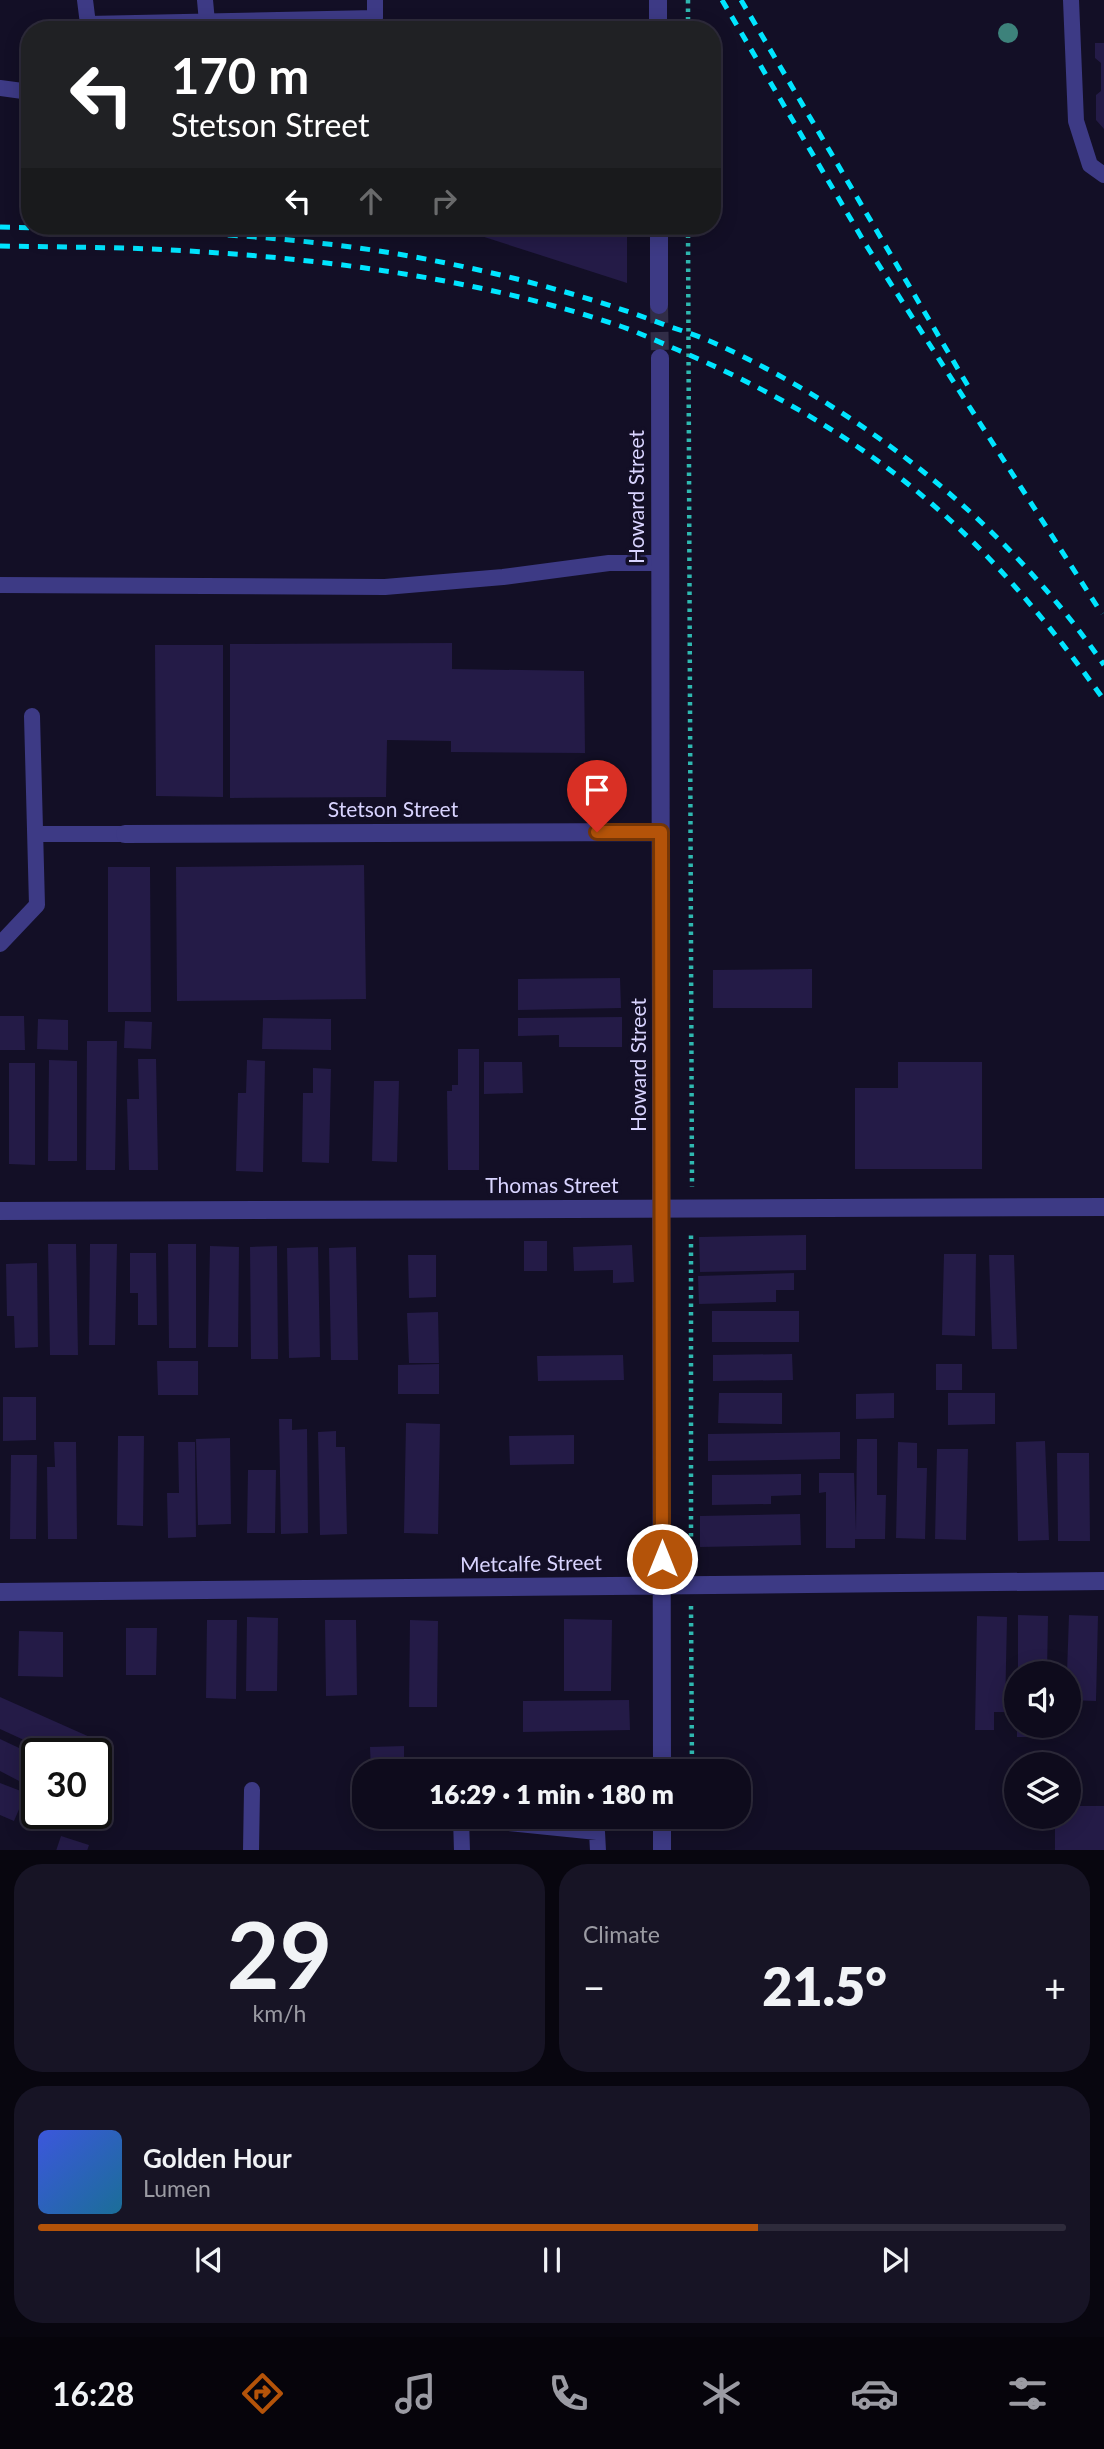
<!DOCTYPE html>
<html lang="en">
<head>
<meta charset="utf-8">
<style>
	:root { --surface:#0e0b1c; --page:#171425; --text:#f1f3f6; --muted:#9b9ba3; --line:#2e2b3b; --accent:#b45309 }
	body { margin:0; font-family:Lato,sans-serif; background:var(--page); color:var(--text); height:100vh; display:flex; flex-direction:column; font-size:26px; white-space:nowrap }
	* { box-sizing:border-box; margin:0 }
	p { font-size:23px; color:var(--muted) }
	.icon { flex:none; width:38px; height:38px; fill:none; stroke:currentColor; stroke-width:2; stroke-linecap:round; stroke-linejoin:round }
	.map { position:relative; height:1850px; overflow:hidden }
	.sheet { display:flex; flex-direction:column; gap:14px; padding:14px; background:#08060f; flex:1 }
	.sheet>* { flex:none }
	.guide { position:absolute; left:21px; top:21px; width:700px; height:214px; border-radius:28px; box-shadow:0 4px 18px #0003,0 0 0 2px var(--line); background:#202124; color:#fff; overflow:hidden }
	.buttons { position:absolute; left:1004px; top:1661px; display:grid; gap:14px }
	.buttons a { display:grid; place-items:center; width:77px; height:77px; border-radius:50%; background:var(--surface); box-shadow:0 4px 18px #0003,0 0 0 2px var(--line); font-size:35px }
	.speed { position:absolute; left:21px; top:1738px; display:flex; gap:14px; font-size:35px; font-weight:700; text-align:center }
	.speed>* { display:grid; place-content:center; width:91px; height:91px; border-radius:50%; background:var(--surface); box-shadow:0 4px 18px #0003,0 0 0 2px var(--line); line-height:1 }
	.speed .limit { border:4px solid #111; border-radius:10px; background:#fff; color:#111 }
	.pin { position:absolute; display:grid; place-items:center; width:60px; height:60px; color:#fff; margin:-72px -30px; border-radius:50% 50% 50% 0; rotate:-45deg; box-shadow:0 0 7px #0007 }
	.pin .icon { rotate:45deg }
	.me { position:absolute; width:77px; margin:-38px; rotate:0deg; stroke-linejoin:round; filter:drop-shadow(0 0 5px #0008) }
	.turn { display:flex; align-items:center; gap:24px; height:147px; padding:0 35px; font-size:32px }
	.turn .icon { width:91px; height:91px; stroke-width:2.5 }
	.turn b { display:block; font-size:49px; line-height:60px }
	.lanes { display:flex; align-items:center; height:66px; padding:0 35px; background:#0003; justify-content:center; gap:35px; direction:ltr }
	.lanes .off { opacity:.35 }
	.big { font-size:52px; font-weight:800; line-height:1.1 }
	.sheet .tile { flex:1; display:flex; flex-direction:column; justify-content:center; gap:10px; min-width:0; padding:0 24px; border-radius:28px; background:var(--page) }
	.sheet .dial { align-items:center; gap:0 }
	.dial b { font-size:91px; line-height:1 }
	.song { display:flex; align-items:center; gap:21px }
	.cover { width:84px; height:84px; border-radius:10px; background:linear-gradient(135deg,hsl(230 70% 55%),hsl(200 70% 35%)) }
	.played { height:7px; border-radius:4px; background:linear-gradient(90deg,var(--accent) 70%,var(--line) 70%) }
	.keys { display:flex; justify-content:space-around; direction:ltr }
	.heat { display:flex; justify-content:space-between; align-items:center; font-size:38px; direction:ltr }
	.sheet .tiles { flex:1; display:grid; gap:14px; grid-template-columns:1fr 1fr }
	.tile:last-child { grid-column:span 2 }
	.trip { position:absolute; left:352px; top:1759px; width:399px; height:70px; border-radius:28px; background:var(--surface); box-shadow:0 4px 18px #0003,0 0 0 2px var(--line); font-weight:800; line-height:70px; text-align:center }
	.tabs { display:flex; height:112px; justify-content:space-around; align-items:center; background:#06040b; color:var(--muted) }
	.tabs .icon { width:49px; height:49px }
	.tabs .on { color:var(--accent) }
	.tabs b { font-size:32px; color:var(--text) }
	.map>svg:first-child { display:block }
</style>
</head>
<body>
<div class="map">
<svg width="1104" height="1851" viewBox="0 0 1104 1851">
	<rect width="100%" height="100%" fill="#130f26"/>
	<!-- building -->
	<path fill="#241b47" d="M453,25L508,26V30H453Z
		M1095,43H1104V129L1096,120V95L1101,91V63L1095,58Z
		M450,226H627V283Z
		M452,643V669L584,671L585,753L451,752V741L387,740L386,797L230,798V644Z
		M155,645H223V797L156,796Z
		M364,865L366,999L177,1001L176,867Z
		M108,867H150L151,1012H108Z
		M812,969V1008H713V970Z
		M620,978L621,1008L518,1010V979Z
		M0,1016H24L25,1050H0Z
		M622,1017V1047H559V1035L518,1036V1018Z
		M263,1018L331,1019V1050L262,1049Z
		M38,1019L68,1020V1050L37,1049Z
		M125,1021L152,1022L151,1049L124,1048Z
		M87,1041H117L115,1170H86Z
		M458,1049H479V1170H448L447,1091H452V1085H458Z
		M138,1059H156L158,1170H129L127,1099H139Z
		M49,1060L77,1061V1161H48Z
		M247,1060L265,1061L263,1172L236,1171L238,1093H246Z
		M484,1062H522L523,1093L484,1094Z
		M898,1062H982V1169H855V1088H898Z
		M9,1063H35V1165L9,1164Z
		M313,1068L331,1069L329,1163L302,1162L303,1093H313Z
		M374,1081H399L397,1162L372,1161Z
		M806,1235V1270L700,1272L699,1237Z
		M524,1241H547V1271H524Z
		M48,1244H76L78,1355H50Z
		M90,1244H117L115,1345H89Z
		M168,1244H196V1348H169Z
		M632,1245L634,1282L613,1283V1270L574,1271L573,1247Z
		M210,1246L239,1247L238,1347H208Z
		M277,1246L278,1359H251L250,1247Z
		M318,1247L320,1357L289,1358L287,1248Z
		M356,1247L358,1360H331L329,1248Z
		M130,1253H156L157,1325H138V1293H130Z
		M944,1254H976L975,1336L942,1335Z
		M408,1255H436V1297L409,1298Z
		M989,1255H1014L1017,1349H992Z
		M37,1263L38,1347L15,1348L14,1316H7L6,1264Z
		M794,1273V1290H776V1302L699,1304L698,1276Z
		M712,1311H799V1342H712Z
		M438,1312L439,1363H409L407,1313Z
		M792,1354L793,1380L713,1381V1355Z
		M623,1355L624,1380L538,1381L537,1356Z
		M157,1361H198V1395H158Z
		M439,1364V1394H398V1365Z
		M936,1364H962V1390H936Z
		M719,1393H782V1424L718,1423Z
		M894,1393V1418L856,1419V1394Z
		M948,1393H995V1424L948,1425Z
		M3,1397H36V1440L3,1441Z
		M279,1419H292V1430L307,1429L308,1533L281,1534Z
		M406,1423L440,1424L438,1534L404,1533Z
		M336,1431V1447H345L347,1534L320,1535L318,1432Z
		M840,1432V1459L708,1461V1434Z
		M574,1435V1464L510,1465L509,1436Z
		M118,1436H144L143,1526L117,1525Z
		M230,1438L231,1524L198,1525L196,1439Z
		M857,1439H877V1495H886L885,1539H855V1548H826V1492L819,1493V1473H854L856,1531Z
		M1045,1441L1049,1540L1018,1541L1016,1442Z
		M54,1442H76L77,1539H48L47,1467H55Z
		M178,1442H195L196,1537L168,1538L167,1493H179Z
		M898,1442L917,1443V1468H927L925,1539L896,1538Z
		M937,1449H968L966,1540L935,1539Z
		M1057,1453H1089L1090,1541H1058Z
		M11,1455H37L36,1539H10Z
		M248,1470H276L275,1533H247Z
		M801,1474V1495L771,1496V1504L712,1505V1475Z
		M800,1514L801,1545L700,1547V1516Z
		M1018,1615L1048,1616L1047,1673H1018Z
		M1069,1615L1098,1616L1096,1701L1069,1700V1673H1067Z
		M977,1616L1007,1617L1005,1712H994V1730H975Z
		M247,1617L278,1618L277,1691H246Z
		M564,1619L612,1620L611,1691H564Z
		M207,1620H237L236,1699L206,1698Z
		M325,1620H356L357,1695L326,1696Z
		M410,1620L438,1621L437,1707H409Z
		M126,1628H157L156,1675H126Z
		M19,1631L63,1632V1677L18,1676Z
		M0,1697L92,1738L85,1754H71L51,1745L48,1751L0,1729Z
		M629,1700L630,1730L523,1732V1701Z
		M1017,1726H1039V1737H1017Z
		M0,1739L34,1755L21,1782L0,1771Z
		M404,1746V1771H371L370,1747Z
		M0,1783L26,1793L14,1821L0,1815Z
		M1069,1806H1104V1851H1055V1816H1069Z
		M61,1836L89,1845L87,1851H56Z"/>
	<g fill="none" stroke-linecap="round" stroke-linejoin="round">
		<!-- minor-tunnel -->
		<path stroke="#312d47" stroke-width="18" stroke-dasharray="18 9" stroke-linecap="butt" d="M659,305L660,358"/>
		<!-- path -->
		<path stroke="#2fb8b0" stroke-width="4.5" stroke-dasharray="3.5 5" stroke-linecap="butt" d="M688,0V30
			M688,226L692,1187
			M691,1562V1231
			M691,1606L692,1771"/>
		<!-- service -->
		<path stroke="#3d3a85" stroke-width="16" d="M85,0L88,24L375,18V0
			M205,0L207,22
			M1071,0L1076,121L1090,165L1104,175
			M0,88L30,92
			M0,585L385,587L503,577L609,563H660
			M36,834H125
			M0,944L37,905L32,716
			M251,1851L252,1790
			M462,1851L461,1818L597,1832L598,1851"/>
		<!-- minor -->
		<path stroke="#3d3a85" stroke-width="18" d="M658,0V30
			M659,226V305
			M660,358L662,1771
			M125,834L661,832
			M0,1211L1104,1207
			M0,1592L1104,1581
			M662,1851V1816"/>
		<!-- rail -->
		<path stroke="#00e5ff" stroke-width="5" stroke-dasharray="10 9" stroke-linecap="butt" d="M722,0L866,245L1102,614
			M741,0L968,386
			M0,227C133,230 267,232 398,254C490,270 581,293 668,326C686,332 704,338 721,346C873,417 1009,527 1104,665
			M0,246C50,247 101,247 151,249C306,256 472,276 620,326C640,333 659,342 678,350C767,388 852,436 925,498C994,556 1052,627 1104,700"/>
	</g>
	<!-- trees -->
	<circle fill="#3d827b" cx="1008" cy="33" r="10"/>
	<g fill="none" stroke-linecap="round" stroke-linejoin="round">
		<defs>
			<path id="route" d="M597,832H661L662,1559"/>
		</defs>
		<!-- route casing -->
		<use href="#route" stroke="#753606" stroke-width="18"/>
		<!-- route -->
		<use href="#route" stroke="#b45309" stroke-width="12"/>
	</g>
	<g text-anchor="middle" stroke-width="7" stroke-linejoin="round" paint-order="stroke">
		<!-- street labels -->
		<g font-size="21" fill="#d9d4ff" stroke="#130f26">
			<text transform="translate(637 497) rotate(-90)" y="7">Howard Street</text>
			<text x="393" y="817">Stetson Street</text>
			<text transform="translate(639 1065) rotate(-90)" y="7">Howard Street</text>
			<text x="552" y="1193">Thomas Street</text>
			<text transform="translate(531 1564) rotate(-1)" y="7">Metcalfe Street</text>
		</g>
	</g>
</svg>
<div class="buttons">
<a><svg class="icon" aria-label="sound" viewBox="0 0 24 24"><path d="M4 9h4l5-4v14l-5-4H4zM17 9q2 3 0 6"/></svg></a>
<a><svg class="icon" aria-label="layers" viewBox="0 0 24 24"><path d="M12 4l9 5-9 5-9-5zM3 14l9 5 9-5"/></svg></a>
</div>
<div class="speed"><div class="limit">30</div></div>
<div class="pin" style="left:597px;top:832px;background:#d93025"><svg class="icon" aria-label="arrive" viewBox="0 0 24 24"><path d="M6 21V4h12l-3 4 3 4H6"/></svg></div>
<svg class="me" style="left:662px;top:1559px" viewBox="-20 -20 40 40"><circle r="17" fill="#b45309" stroke="#fff" stroke-width="3"/><path d="M0-11L8 9 0 5-8 9z" fill="#fff"/></svg>
<div class="trip">16:29 · 1 min · 180 m</div>
<div class="guide">
<div class="turn"><svg class="icon" aria-label="left" viewBox="0 0 24 24"><path d="M17 20v-9H6M10 6l-5 5 5 5"/></svg><div><b>170 m</b>Stetson Street</div></div>
<div class="lanes"><svg class="icon" aria-label="left" viewBox="0 0 24 24"><path d="M17 20v-9H6M10 6l-5 5 5 5"/></svg><svg class="icon off" aria-label="ahead" viewBox="0 0 24 24"><path d="M12 20V5M6 11l6-6 6 6"/></svg><svg class="icon off" aria-label="right" viewBox="0 0 24 24"><path d="M7 20v-9h11M14 6l5 5-5 5"/></svg></div>
</div>
</div>
<section class="sheet">
<div class="tiles">
<div class="tile dial"><b>29</b><p>km/h</p></div>
<div class="tile"><p>Climate</p>
<div class="heat"><a>−</a><b class="big">21.5°</b><a>+</a></div>
</div>
<div class="tile">
<div class="song"><i class="cover"></i><div><b>Golden Hour</b><p>Lumen</p></div></div>
<div class="played"></div>
<div class="keys"><svg class="icon" aria-label="previous" viewBox="0 0 24 24"><path d="M18 5L8 12l10 7zM5 5v14"/></svg><svg class="icon" aria-label="pause" viewBox="0 0 24 24"><path d="M8 5v14M16 5v14"/></svg><svg class="icon" aria-label="next" viewBox="0 0 24 24"><path d="M6 5l10 7-10 7zM19 5v14"/></svg></div>
</div>
</div>
</section>
<nav class="tabs">
<b>16:28</b>
<svg class="icon on" aria-label="directions" viewBox="0 0 24 24"><path d="M12 3l9 9-9 9-9-9zM9 14v-3h6M13 9l2 2-2 2"/></svg>
<svg class="icon" aria-label="music" viewBox="0 0 24 24"><path d="M9 18V5l10-2v13"/><circle cx="6" cy="18" r="3"/><circle cx="16" cy="16" r="3"/></svg>
<svg class="icon" aria-label="phone" viewBox="0 0 24 24"><path d="M5 4h4l2 5-3 2q2 4 5 5l2-3 5 2v4C11 20 4 13 5 4z"/></svg>
<svg class="icon" aria-label="climate" viewBox="0 0 24 24"><path d="M12 3v18M4 7l16 10M4 17L20 7"/></svg>
<svg class="icon" aria-label="car" viewBox="0 0 24 24"><path d="M5 17H2v-5l4-1 3-4h7l3 4 3 1v5h-3M9 17h6M6 11h13"/><circle cx="7" cy="17" r="2"/><circle cx="17" cy="17" r="2"/></svg>
<svg class="icon" aria-label="filters" viewBox="0 0 24 24"><path d="M4 7h16M4 17h16"/><circle cx="9" cy="7" r="2"/><circle cx="15" cy="17" r="2"/></svg>
</nav>
</body>
</html>
